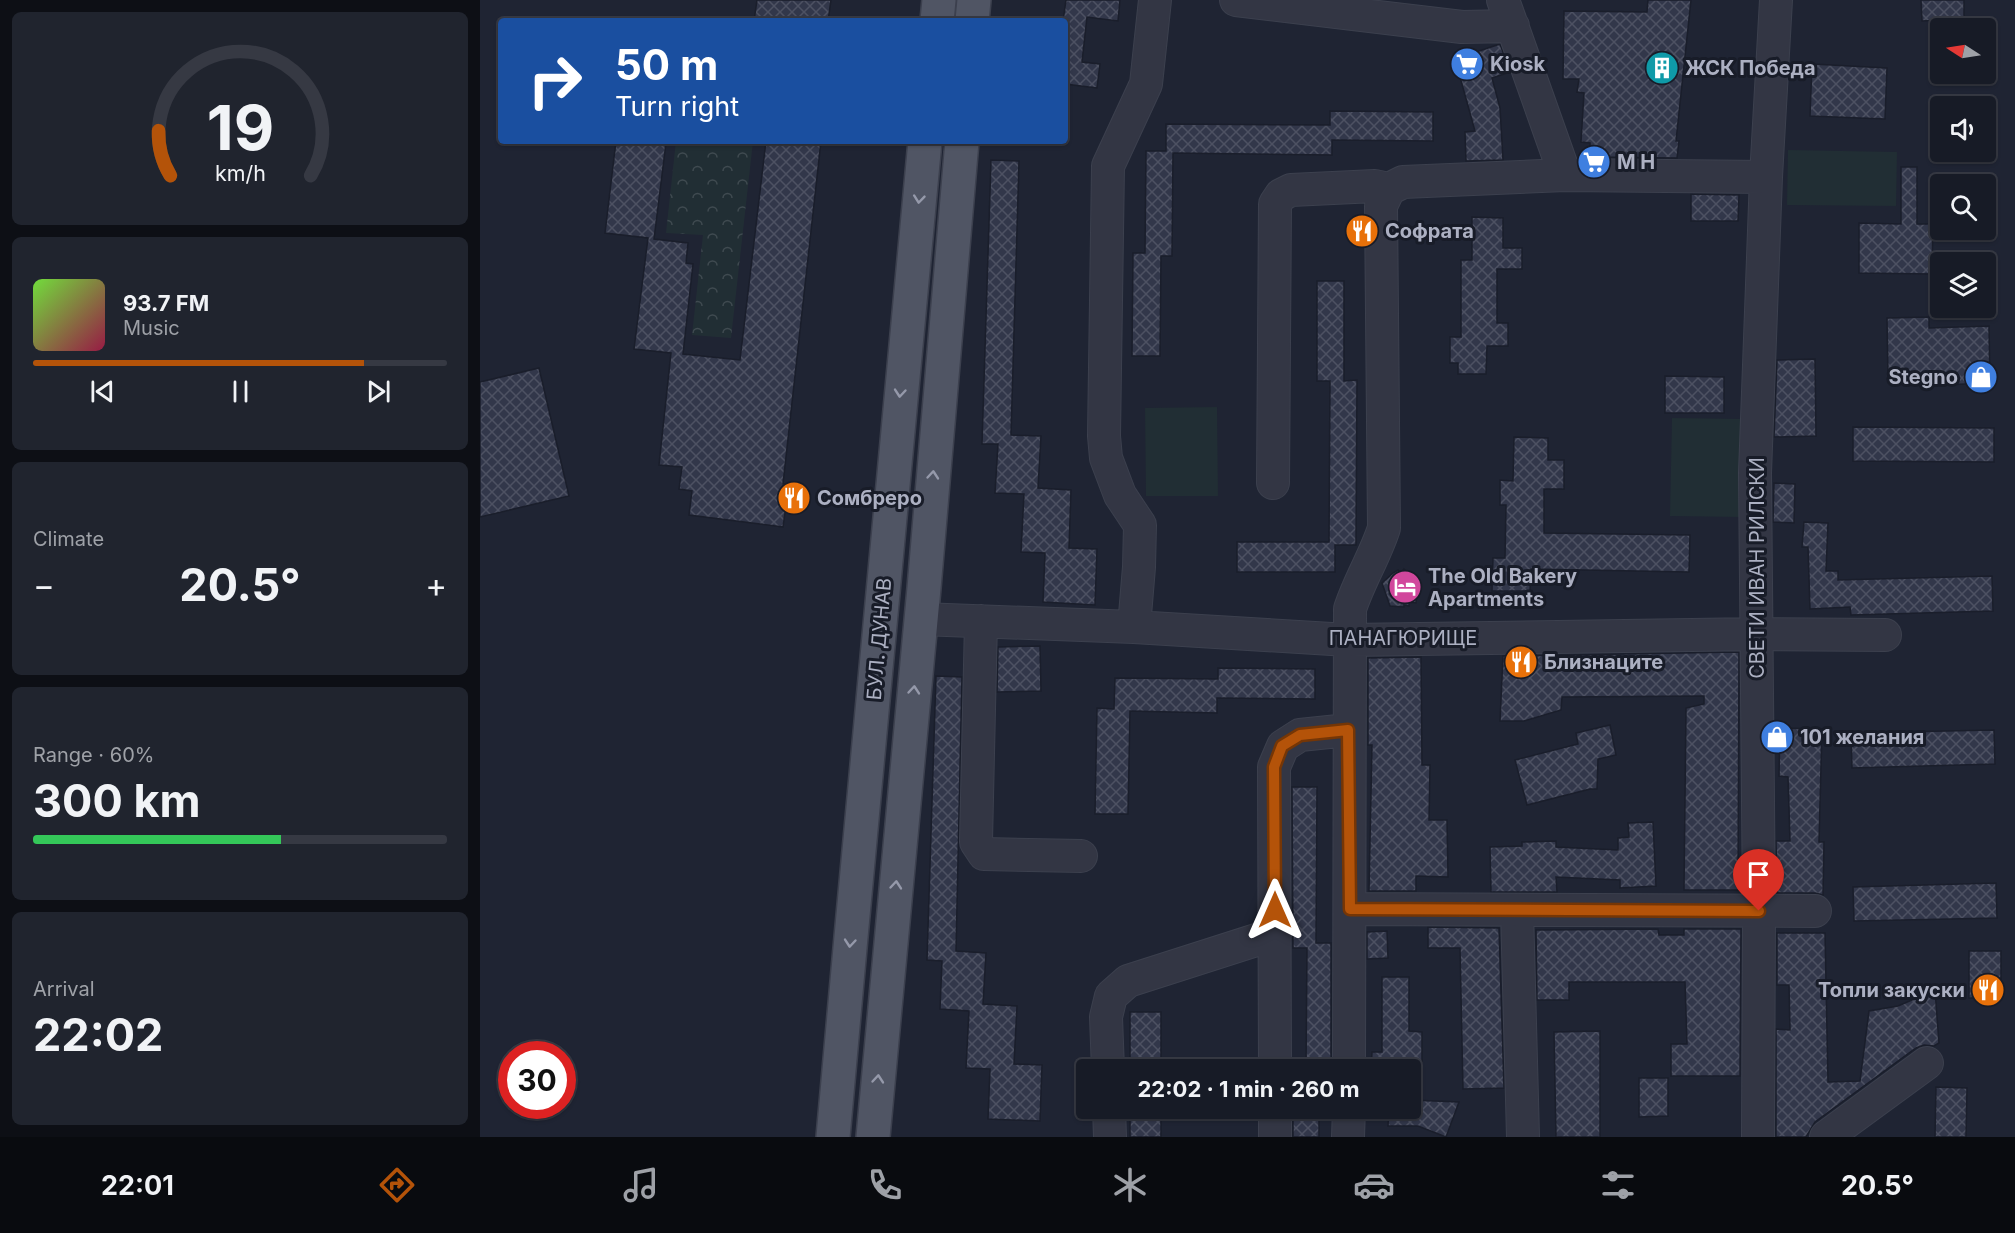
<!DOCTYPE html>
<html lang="en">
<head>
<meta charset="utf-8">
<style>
	:root { --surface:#171b26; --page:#20242e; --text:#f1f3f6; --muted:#9ea1a7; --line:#363943; --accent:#b45309 }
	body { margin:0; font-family:Inter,sans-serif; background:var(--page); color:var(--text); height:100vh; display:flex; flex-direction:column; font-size:22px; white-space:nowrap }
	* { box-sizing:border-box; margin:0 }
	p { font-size:20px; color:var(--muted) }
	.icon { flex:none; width:33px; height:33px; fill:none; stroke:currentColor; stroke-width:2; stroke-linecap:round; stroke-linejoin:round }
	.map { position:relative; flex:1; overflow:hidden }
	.drawer { display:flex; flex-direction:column; gap:12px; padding:12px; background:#0d0f15; width:480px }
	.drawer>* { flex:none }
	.banner { position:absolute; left:18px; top:18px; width:570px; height:126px; border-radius:6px; box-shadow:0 2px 4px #0004,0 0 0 2px var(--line); background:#1a4fa0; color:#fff; overflow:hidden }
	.needle { width:39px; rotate:282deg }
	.tools { position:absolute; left:1450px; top:18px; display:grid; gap:12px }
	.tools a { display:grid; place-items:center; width:66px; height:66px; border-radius:6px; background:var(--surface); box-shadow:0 2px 4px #0004,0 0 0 2px var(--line); font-size:30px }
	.speed { position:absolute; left:18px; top:1041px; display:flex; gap:12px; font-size:30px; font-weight:700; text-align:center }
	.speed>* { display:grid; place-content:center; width:78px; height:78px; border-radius:50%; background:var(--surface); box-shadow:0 2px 4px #0004,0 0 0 2px var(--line); line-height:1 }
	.speed .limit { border:9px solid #d22; background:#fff; color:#111 }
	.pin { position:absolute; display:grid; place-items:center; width:51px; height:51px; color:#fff; margin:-62px -26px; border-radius:50% 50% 50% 0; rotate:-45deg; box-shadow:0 0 6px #0007 }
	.pin .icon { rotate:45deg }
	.me { position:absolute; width:66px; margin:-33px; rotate:0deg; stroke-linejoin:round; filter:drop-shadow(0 0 4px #0008) }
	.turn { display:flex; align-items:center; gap:21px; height:126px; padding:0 18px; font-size:27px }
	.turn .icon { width:78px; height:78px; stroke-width:2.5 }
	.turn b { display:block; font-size:42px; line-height:51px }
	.big { font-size:45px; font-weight:700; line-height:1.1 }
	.drawer .card { flex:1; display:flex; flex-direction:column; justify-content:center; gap:9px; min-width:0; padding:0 21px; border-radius:9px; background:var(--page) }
	.drawer .dial { align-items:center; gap:0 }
	.dial svg { height:156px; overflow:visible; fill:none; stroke:var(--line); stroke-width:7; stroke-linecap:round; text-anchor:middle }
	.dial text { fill:var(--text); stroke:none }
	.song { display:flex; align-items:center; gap:18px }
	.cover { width:72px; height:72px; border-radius:9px; background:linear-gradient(135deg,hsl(100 70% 55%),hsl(340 70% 35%)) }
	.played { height:6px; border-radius:3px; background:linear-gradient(90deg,var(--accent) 80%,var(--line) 80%) }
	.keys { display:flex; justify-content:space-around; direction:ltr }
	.heat { display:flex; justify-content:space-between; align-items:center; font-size:33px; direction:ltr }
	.charge { height:9px; border-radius:4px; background:linear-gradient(90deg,#34c759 60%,var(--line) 0) }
	.trip { position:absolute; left:596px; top:1059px; width:345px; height:60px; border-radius:6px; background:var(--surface); box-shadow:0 2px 4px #0004,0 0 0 2px var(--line); font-weight:700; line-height:60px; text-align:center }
	.tab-bar { display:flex; height:96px; justify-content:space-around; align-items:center; background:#090b0f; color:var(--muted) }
	.tab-bar .icon { width:42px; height:42px }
	.tab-bar .active { color:var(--accent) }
	.tab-bar b { font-size:27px; color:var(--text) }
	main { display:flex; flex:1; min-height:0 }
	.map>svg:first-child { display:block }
</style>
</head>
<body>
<main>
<section class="drawer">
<div class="card dial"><svg viewBox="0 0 100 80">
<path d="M14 69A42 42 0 1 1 86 69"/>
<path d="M14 69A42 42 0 0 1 8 46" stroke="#b45309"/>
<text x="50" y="56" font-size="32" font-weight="700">19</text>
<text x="50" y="72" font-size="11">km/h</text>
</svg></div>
<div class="card">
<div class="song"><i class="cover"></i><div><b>93.7 FM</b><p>Music</p></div></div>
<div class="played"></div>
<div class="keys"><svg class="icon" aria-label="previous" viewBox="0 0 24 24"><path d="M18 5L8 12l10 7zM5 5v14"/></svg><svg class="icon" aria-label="pause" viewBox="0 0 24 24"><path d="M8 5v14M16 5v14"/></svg><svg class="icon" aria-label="next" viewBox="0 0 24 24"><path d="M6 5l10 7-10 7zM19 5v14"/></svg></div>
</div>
<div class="card"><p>Climate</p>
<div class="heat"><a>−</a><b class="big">20.5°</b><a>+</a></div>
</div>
<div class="card"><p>Range · 60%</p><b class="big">300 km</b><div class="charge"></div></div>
<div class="card"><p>Arrival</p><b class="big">22:02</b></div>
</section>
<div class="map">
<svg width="1535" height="1137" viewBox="0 0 1535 1137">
	<defs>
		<pattern id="park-crowns" width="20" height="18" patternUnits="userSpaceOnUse" patternTransform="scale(1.5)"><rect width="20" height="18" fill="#212e34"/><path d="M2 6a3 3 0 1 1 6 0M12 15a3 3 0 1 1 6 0" fill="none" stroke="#3f4a50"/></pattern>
		<pattern id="building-cross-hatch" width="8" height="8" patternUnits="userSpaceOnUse" patternTransform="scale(1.5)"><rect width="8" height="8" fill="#32374a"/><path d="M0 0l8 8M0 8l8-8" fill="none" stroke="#4d5162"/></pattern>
	</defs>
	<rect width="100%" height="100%" fill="#1f2433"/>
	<!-- park -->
	<path fill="url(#park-crowns)" d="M196,141H273L251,338L212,335L223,235L186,233Z"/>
	<!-- pitch -->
	<path fill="#212e34" d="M1308,150L1417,152L1416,206L1307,205Z
		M737,407L738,496H666L665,408Z
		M1192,418L1262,419L1261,517L1190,516Z"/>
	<!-- building -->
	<path fill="url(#building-cross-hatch)" stroke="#1a1e2b" stroke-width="1.5" d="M277,0H351L348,21H274Z
		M586,0H640L638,21L607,17L602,62L620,64L617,88L585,84V21H583Z
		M1168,0H1211L1196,141H1199L1197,158L1110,157V143L1101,142L1104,93L1097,92L1099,79H1083L1084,11L1167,12Z
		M1441,0H1484V19L1442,21Z
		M1020,44L1030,72L1012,78L1020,108L1023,160L986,161L985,132L995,131L975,59Z
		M1332,64L1407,68L1405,119L1330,116Z
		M850,111L953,112V141L852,140V155L693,153L692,256H681L680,356H652L653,253H665L666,151H686V124L850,125Z
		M136,141L186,143L174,239L208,243L206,263L213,264L203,354L260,360L286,141H341L303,484L309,485L303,527L209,515L212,491L199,489L202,467L179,465L191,353L154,349L168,238L125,233Z
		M511,160L539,161L531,435L561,436L558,488L591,490L589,548L617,549L615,605L563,602L565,553L541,552L544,494L515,493L518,444H502Z
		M1421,167H1437V224H1453L1452,274L1379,273V223L1421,224Z
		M1211,194L1259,195L1258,221H1211Z
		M992,217L1023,218V248H1042V269H1017V323H1028V346H1007L1006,374H978V363H970V337H981V260H992Z
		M837,281H864V381L877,380L876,545H855V572H757V542H849L850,381H837Z
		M1449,317V328L1509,326L1510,383L1462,385V377L1408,378L1407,318Z
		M1335,359L1336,436L1294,437L1297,360Z
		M59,368L89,496L0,517V382Z
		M1185,376L1244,377V413H1185Z
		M1373,427L1514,428V462L1373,461Z
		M1034,437L1068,438V460H1084V489H1064V533L1210,535L1209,572L1051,569L1050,591H1012L1013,558H1025L1026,505H1020V480L1033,481Z
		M1294,483L1315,484L1314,523L1293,522Z
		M1324,522L1348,523L1346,571H1358V580L1512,576L1513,611L1371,615L1370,607L1330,609L1328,547H1322Z
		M924,569L930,575L935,574L941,590L937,592L936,603L929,602V606L924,605V607L910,606L902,583L913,573L918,570L921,573Z
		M560,646L561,691L517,692L518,647Z
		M1259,652L1258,890H1204L1206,708L1224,704V696L1082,697L1081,710L1044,721H1020L1023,656Z
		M941,657L942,765H950L949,820H967L968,877L936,876V891H889L892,745H888V658Z
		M738,668L835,669V699L737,698V713L650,711L648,814H615L617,708L634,709L635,678L738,679Z
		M456,676L482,677L476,951L506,953L503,1004L537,1006L534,1064L562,1065L560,1121L508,1119L510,1069L486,1068L489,1011L460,1009L462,961L447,960Z
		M1130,725L1136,755L1118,759L1117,789H1110L1047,805L1035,760L1098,744L1096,733Z
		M1300,728L1342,729L1339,842H1344L1343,895L1335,893H1297L1296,841H1310L1308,777L1299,776Z
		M1514,730L1515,764L1372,768L1371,733Z
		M812,787H837L836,943H851V1070H826L827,948H813Z
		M1173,822L1176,886L1140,888V880L1076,877L1077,892H1011L1010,847L1042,846V842L1076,841V847L1138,850V838L1149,837L1148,823Z
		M1516,883L1517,918L1374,921L1373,887Z
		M948,927L1019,928L1024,1088L983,1089L980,948H948Z
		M1178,929L1179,935H1204V929H1261L1260,1076H1191V1044H1207L1205,982H1089V1000H1057L1056,930Z
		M907,931L908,958L887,959V932Z
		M1297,933H1345L1348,1082L1380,1081L1389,1011L1418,1006L1455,990L1459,1043L1454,1046L1444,1045L1436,1048L1335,1122L1326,1137H1296V1029L1310,1030L1309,985H1297Z
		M1489,951H1521V998H1489Z
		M902,977H929V1031L942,1032V1070H891L892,1052H902Z
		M650,1012H681V1070H650Z
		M1120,1031V1137H1076L1074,1032Z
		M1159,1078H1188V1116L1159,1117Z
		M1456,1087L1487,1088L1486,1137H1455Z
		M930,1100L979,1102L966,1137L938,1126H908L909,1108H930Z
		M650,1108H681V1137H650Z
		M813,1110H839V1137H813Z"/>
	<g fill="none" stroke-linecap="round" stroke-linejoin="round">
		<defs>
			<path id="minor" d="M756,0L982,27L1033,26
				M1023,0L1085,175
				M793,483L795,204L801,195L811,190L895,186L909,189
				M441,619L654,627L868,640L1278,634L1405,635
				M501,621L496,842L504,854L601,856
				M654,627L659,567L660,525L640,495L626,458L624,436L628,166L666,84L675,0
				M870,909L1335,911
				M1037,910L1043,1137
				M628,1070L626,1017L631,996L648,981L795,934
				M795,1070L794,767L803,746L820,735L868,730
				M869,1070L870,609C879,581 895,556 904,528L901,206L909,189L923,182L1085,175L1286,177
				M629,1108L630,1137
				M795,1137V1108
				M868,1137L869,1108
				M1278,1137L1279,911L1275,473L1286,177L1296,0
				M1346,1137L1447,1063"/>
			<path id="major" d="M457,21L459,0
				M492,21L494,0
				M353,1137C383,805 412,473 445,141
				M393,1137L444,588L482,141"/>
		</defs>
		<!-- minor casing -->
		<use href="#minor" stroke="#3c404e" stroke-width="34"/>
		<!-- major casing -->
		<use href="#major" stroke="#3c404e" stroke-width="36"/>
		<!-- minor -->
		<use href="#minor" stroke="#333644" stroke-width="32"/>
		<!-- major -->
		<use href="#major" stroke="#505564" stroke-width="33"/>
	</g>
	<!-- one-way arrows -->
	<defs><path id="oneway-chevron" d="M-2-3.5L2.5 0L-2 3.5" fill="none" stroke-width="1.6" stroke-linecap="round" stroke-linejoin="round" transform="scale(1.5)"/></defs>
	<g stroke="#9599aa">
		<use href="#oneway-chevron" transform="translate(439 199) rotate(96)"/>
		<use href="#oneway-chevron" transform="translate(420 393) rotate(95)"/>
		<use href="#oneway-chevron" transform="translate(453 475) rotate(-85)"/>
		<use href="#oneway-chevron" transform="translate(434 690) rotate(-85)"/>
		<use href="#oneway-chevron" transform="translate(416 885) rotate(-85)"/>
		<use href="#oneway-chevron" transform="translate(370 943) rotate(95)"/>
		<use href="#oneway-chevron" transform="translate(398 1079) rotate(-85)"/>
	</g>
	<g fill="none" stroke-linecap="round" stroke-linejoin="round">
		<defs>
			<path id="route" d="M795,910L794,767L802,746L820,735L868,730L870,909L1279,911"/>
		</defs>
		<!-- route casing -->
		<use href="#route" stroke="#753606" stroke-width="15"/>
		<!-- route -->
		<use href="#route" stroke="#b45309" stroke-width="10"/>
	</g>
	<!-- icons -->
	<defs>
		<symbol id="supermarket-disc" viewBox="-11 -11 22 22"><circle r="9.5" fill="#3f7fe0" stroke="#181c28"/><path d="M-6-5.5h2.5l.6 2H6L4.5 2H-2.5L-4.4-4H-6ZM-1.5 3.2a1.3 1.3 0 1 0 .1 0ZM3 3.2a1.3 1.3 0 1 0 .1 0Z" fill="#fff"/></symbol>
		<symbol id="building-disc" viewBox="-11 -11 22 22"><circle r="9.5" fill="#0f9aa8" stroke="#181c28"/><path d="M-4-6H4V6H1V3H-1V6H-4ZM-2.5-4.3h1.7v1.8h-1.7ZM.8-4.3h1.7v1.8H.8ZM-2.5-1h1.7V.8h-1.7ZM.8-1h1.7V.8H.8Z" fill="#fff"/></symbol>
		<symbol id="restaurant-disc" viewBox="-11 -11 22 22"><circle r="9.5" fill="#e8710a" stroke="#181c28"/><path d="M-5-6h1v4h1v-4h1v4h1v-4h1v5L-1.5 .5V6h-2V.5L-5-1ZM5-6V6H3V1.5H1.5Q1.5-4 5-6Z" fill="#fff"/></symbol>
		<symbol id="shop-disc" viewBox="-11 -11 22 22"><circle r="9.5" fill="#3f7fe0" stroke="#181c28"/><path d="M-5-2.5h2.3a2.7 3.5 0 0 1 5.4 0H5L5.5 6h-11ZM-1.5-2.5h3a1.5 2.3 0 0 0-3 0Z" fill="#fff"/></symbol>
		<symbol id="hotel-disc" viewBox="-11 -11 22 22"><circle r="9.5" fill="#d1479c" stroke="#181c28"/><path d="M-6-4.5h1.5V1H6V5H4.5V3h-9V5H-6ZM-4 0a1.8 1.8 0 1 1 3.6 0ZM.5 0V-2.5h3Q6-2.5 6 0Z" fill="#fff"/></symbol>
	</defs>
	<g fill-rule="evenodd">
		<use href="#supermarket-disc" x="968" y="45" width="38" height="38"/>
		<use href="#building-disc" x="1163" y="49" width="38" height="38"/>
		<use href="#supermarket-disc" x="1095" y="143" width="38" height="38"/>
		<use href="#restaurant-disc" x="863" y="212" width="38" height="38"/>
		<use href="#shop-disc" x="1482" y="358" width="38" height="38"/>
		<use href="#restaurant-disc" x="295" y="479" width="38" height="38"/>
		<use href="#hotel-disc" x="906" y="568" width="38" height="38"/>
		<use href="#restaurant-disc" x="1022" y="643" width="38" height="38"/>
		<use href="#shop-disc" x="1278" y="718" width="38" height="38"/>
		<use href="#restaurant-disc" x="1489" y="971" width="38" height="38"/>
	</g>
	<g text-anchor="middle" stroke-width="6" stroke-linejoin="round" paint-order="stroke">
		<!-- poi labels -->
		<g font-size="20" font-weight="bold" fill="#acb0c2" stroke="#181c28" text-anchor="start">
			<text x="1010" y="71">Kiosk</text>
			<text x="1205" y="75">ЖСК Победа</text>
			<text x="1137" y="169">М Н</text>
			<text x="905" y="238">Софрата</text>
			<text x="1478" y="384" text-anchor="end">Stegno</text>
			<text x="337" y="505">Сомбреро</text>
			<text x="948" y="583">The Old Bakery<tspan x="948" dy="23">Apartments</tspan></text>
			<text x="1064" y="669">Близнаците</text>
			<text x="1320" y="744">101 желания</text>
			<text x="1485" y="997" text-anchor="end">Топли закуски</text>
		</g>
		<!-- street labels -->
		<g font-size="20" fill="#acb0c2" stroke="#181c28">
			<text transform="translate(1277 568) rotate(-90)" y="7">СВЕТИ ИВАН РИЛСКИ</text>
			<text x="923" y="645">ПАНАГЮРИЩЕ</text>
			<text transform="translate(399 639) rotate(-85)" y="7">БУЛ. ДУНАВ</text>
		</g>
	</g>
</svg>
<div class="tools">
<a><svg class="needle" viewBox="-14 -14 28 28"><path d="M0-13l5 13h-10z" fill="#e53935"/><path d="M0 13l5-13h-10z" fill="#9ea1a7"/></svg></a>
<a><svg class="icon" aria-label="sound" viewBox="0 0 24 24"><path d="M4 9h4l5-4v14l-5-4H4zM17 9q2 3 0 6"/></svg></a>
<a><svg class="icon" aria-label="search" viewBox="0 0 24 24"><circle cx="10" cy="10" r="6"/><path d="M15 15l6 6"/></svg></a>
<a><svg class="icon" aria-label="layers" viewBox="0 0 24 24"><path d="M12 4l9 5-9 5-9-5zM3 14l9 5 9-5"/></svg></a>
</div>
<div class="speed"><div class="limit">30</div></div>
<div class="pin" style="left:1279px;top:911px;background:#d93025"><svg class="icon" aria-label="arrive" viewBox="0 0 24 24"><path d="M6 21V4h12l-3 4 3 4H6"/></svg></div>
<svg class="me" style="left:795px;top:910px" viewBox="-20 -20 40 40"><path d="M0-17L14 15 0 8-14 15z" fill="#b45309" stroke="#fff" stroke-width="4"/></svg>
<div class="trip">22:02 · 1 min · 260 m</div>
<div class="banner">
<div class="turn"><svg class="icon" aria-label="right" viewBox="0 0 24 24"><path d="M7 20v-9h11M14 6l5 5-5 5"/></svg><div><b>50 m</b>Turn right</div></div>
</div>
</div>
</main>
<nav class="tab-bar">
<b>22:01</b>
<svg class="icon active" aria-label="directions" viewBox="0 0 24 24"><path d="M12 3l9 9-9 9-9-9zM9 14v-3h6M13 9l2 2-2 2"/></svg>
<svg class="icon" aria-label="music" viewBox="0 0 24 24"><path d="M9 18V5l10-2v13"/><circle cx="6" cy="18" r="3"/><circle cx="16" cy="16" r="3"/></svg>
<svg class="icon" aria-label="phone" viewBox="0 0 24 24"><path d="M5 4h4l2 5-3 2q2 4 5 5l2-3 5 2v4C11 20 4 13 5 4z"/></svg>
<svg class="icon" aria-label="climate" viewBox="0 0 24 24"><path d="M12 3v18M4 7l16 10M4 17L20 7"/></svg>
<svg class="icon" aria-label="car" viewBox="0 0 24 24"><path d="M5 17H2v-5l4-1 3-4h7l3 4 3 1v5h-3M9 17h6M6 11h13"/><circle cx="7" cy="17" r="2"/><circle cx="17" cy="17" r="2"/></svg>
<svg class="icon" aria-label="filters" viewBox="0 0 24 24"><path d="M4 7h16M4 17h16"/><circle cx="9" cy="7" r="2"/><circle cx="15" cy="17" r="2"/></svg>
<b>20.5°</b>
</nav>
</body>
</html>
